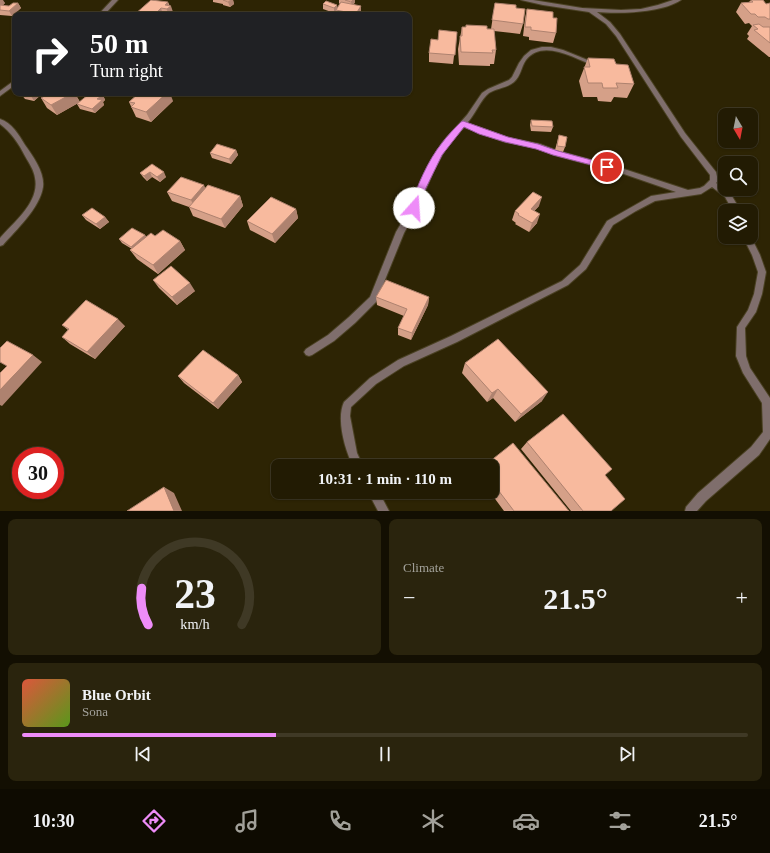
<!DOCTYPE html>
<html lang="en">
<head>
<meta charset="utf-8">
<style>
	:root { --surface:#221b03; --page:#2a240d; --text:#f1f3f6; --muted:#a2a19a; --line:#3f3925; --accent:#ee8cf8 }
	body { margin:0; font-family:Georgia,serif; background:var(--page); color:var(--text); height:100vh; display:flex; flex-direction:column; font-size:15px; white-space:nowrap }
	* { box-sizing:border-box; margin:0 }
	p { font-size:13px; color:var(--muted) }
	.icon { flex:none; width:22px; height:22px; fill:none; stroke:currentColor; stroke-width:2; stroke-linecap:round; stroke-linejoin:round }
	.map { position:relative; height:511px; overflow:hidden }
	.panel { display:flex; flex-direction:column; gap:8px; padding:8px; background:#130f02; flex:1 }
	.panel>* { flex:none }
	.hud { position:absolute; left:12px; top:12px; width:400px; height:84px; border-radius:8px; box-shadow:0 1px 3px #0004,0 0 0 1px var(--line); background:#202124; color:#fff; overflow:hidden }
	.needle { width:26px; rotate:170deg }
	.controls { position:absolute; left:718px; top:108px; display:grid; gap:8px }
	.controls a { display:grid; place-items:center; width:40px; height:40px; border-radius:8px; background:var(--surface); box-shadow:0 1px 3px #0004,0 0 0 1px var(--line); font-size:20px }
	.speed { position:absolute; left:12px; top:447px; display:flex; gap:8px; font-size:20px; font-weight:700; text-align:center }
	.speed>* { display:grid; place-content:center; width:52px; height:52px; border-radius:50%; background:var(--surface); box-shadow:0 1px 3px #0004,0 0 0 1px var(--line); line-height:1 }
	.speed .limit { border:6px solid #d22; background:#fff; color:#111 }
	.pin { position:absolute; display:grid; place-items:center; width:34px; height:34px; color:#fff; margin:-17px; border:2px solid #fff; border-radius:50%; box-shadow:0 1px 4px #0007 }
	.me { position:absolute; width:44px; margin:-22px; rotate:19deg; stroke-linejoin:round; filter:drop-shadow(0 0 3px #0008) }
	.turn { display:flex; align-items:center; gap:14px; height:84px; padding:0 12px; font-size:18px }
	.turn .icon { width:52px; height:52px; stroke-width:2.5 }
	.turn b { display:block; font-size:28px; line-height:34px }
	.big { font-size:30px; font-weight:800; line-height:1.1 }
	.panel .card { flex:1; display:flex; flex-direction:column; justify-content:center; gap:6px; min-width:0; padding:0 14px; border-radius:8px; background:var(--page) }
	.panel .dial { align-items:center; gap:0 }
	.dial svg { height:104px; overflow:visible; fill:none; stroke:var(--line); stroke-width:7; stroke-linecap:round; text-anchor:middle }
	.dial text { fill:var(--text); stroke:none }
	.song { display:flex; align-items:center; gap:12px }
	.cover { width:48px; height:48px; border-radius:6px; background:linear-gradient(135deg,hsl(10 70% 55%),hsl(90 70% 35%)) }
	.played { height:4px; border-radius:2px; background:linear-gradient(90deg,var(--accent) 35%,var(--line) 35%) }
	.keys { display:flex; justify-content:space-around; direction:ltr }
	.heat { display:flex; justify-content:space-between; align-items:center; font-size:22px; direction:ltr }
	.panel .tiles { flex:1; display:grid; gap:8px; grid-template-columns:1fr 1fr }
	.card:last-child { grid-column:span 2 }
	.trip { position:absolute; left:271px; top:459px; width:228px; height:40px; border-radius:8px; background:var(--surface); box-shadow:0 1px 3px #0004,0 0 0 1px var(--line); font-weight:800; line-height:40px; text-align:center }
	.menu { display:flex; height:64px; justify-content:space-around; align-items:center; background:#0e0b01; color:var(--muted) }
	.menu .icon { width:28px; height:28px }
	.menu .on { color:var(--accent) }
	.menu b { font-size:18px; color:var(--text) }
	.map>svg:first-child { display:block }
</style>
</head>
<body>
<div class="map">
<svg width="770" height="511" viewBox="0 0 770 511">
	<rect width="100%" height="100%" fill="#2d2404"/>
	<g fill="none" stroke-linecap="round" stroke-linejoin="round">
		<defs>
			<path id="minor" d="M112,0H118L104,15H98Z
				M521,0H533L582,8L621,10L641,9L658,5L673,0H681C662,13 619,14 597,12L610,22L620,34L685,133L716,172L718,181L716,183L730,193L741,211H733L725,197L712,187L701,194L655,201L636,211L613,225L586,269L568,285L457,342L404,366L376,384L351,407L350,416L357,453L363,466H353C345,450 336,419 344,402L370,378L398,360L451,336L562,281L580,265L607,221L651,196L676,192L621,173L554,155L537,148L505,142L464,127L447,146L434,170L418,208L404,233L376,302L355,323L334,341L312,355L309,356L306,355L304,352L306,349L328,335L349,317L370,297L396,232L410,208L426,170L442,143L467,115L482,93L488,89L509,80L512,77L519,63L524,56L531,50L542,47H551L563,50L600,65L597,67L595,66C575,59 543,38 526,60C521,67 521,76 514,82C507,88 497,88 489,93C481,99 475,115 467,123L508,138L540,144L558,151L624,169L688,190L700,188L704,186L710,180V175L681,137L616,36L606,24L589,12L543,5Z
				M15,80V85L0,96V91Z
				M0,119C12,123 19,135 25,145C33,156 45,173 43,187C40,208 16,230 3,245L0,246V238C14,222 40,202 35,178C34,170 29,163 25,156C19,144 11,132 0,124Z
				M743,237H751L760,255L766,272L762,294L756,312L745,328L746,356L750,368L770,398V439L759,455L706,501L697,511H685L686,507L698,493L751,447L763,432L762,403L743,373L736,356L737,327L748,310L754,294L758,272L752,255Z
				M368,492H379L389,511H378Z"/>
		</defs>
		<!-- minor casing -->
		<use href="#minor" stroke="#4a4123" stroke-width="2"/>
		<!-- minor -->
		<use href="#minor" fill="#7f6e6c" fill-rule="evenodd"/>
	</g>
	<!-- wall -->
	<path fill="#d5a088" d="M0,0L5,3L2,6H9L18,3L21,8L12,16L0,15Z
		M213,0H233L234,4L230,7L223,5V4L213,2Z
		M339,0H355V2L354,4L361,15H336V11L334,13L323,9V4L337,8L340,4L339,3Z
		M751,0L766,4L770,3V57H769L747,39L749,36L747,34L752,26L749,23L745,24L736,12L741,3L749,2Z
		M168,2L174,15H134Z
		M495,3L516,8L523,24L520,34L494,31L496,50L494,64H490V66L459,65L458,49L462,27L491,29Z
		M527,9L553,18L556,33L553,43L529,40V37L523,36L525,19Z
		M457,32L453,64L429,62V53L438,40Z
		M588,58L616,64L634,84L627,98L614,97L611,102L598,101L597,97H583L579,81Z
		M23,93H43L34,101L25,99L21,94Z
		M50,93H97L103,95L105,100L103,102L104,105L95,113L80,109L77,104L89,94L76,95L80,102L57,115L47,108L41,98Z
		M173,101L151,122L136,117L129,102Z
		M531,120L553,127L551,132L531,131L530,125Z
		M559,135L565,147L563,152L555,150Z
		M734,141H745L735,142Z
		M236,150L238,155L231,164L212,158L210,153Z
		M152,164L166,177L160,182L152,177L147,181L143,177L140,173Z
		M206,188L240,196L243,206L225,228L193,216L189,207L172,201L167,192Z
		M539,206L534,211L537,223L529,232L515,224L516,223L512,220L515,211Z
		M296,209L298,218L275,243L250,230L247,221Z
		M82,215L105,217L109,222L100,229L86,220Z
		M145,235L146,237L155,236L180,241L185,250L158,274L137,259L130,250L132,249L122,243L119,239Z
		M153,280L195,291L177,305L159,288Z
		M376,297H429L428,305L411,340L398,335V328L404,316L377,305Z
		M62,325L125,326L95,359L70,344L62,337L68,330Z
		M465,363L542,401L515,422L493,398L487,402L462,373Z
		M238,375L242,382L218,409L184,383L178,376Z
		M527,442L605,475L611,511H571L521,449Z
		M492,466L569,511H504L490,492H492Z"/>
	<!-- shaded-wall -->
	<path fill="#ae826f" d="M0,0H3L5,3L0,8Z
		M231,0H233L234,4L230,7L228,2Z
		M353,0H355V2L352,6L351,2Z
		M168,2L169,7L171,6L174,15H169L165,5Z
		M18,3L21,8L12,16L9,11Z
		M337,5L338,10H336V11L334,13V8Z
		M361,6V15H355Z
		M161,8L163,15H154Z
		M34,93H43L34,101L31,96Z
		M73,93H74L80,102L57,115L51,105Z
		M167,93H170L173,101L151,122L146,112Z
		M103,95L105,100L103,102L104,105L95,113L92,109L97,99Z
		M236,150L238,155L231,164L229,159Z
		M150,172L152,177L147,181L144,176Z
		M164,172L166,177L160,182L157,177Z
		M204,185L208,194L195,209L191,200Z
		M240,196L243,206L225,228L221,219Z
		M542,197L539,206L528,218L531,209Z
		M296,209L298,218L275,243L272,234Z
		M540,214L537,223L529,232L532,223Z
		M105,217L109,222L100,229L96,224Z
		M145,235L148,240L134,251L131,247Z
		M180,241L185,250L158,274L153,265Z
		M190,283L195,291L177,305L172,297Z
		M429,297L428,305L411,340L412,333Z
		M118,319L125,326L95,359L87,352Z
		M33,355L42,362L2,406L0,405V390Z
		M238,375L242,382L218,409L213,403Z
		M498,389L493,398L487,402L492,393Z
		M548,392L542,401L515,422L521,414Z
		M164,487L174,493L182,511H174Z"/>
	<!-- building -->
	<path fill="#f8ba9e" stroke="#ae826f" d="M151,0L168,2L165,5L171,6L167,9L161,8L154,15L144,13L142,15H134Z
		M223,0H231L228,2Z
		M345,0H353L351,2Z
		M751,0H763L766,4L770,3V19H768L765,17H758L755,14H751L741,3L753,2Z
		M326,1L337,5L334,8L323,4Z
		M341,2L361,6L355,15L344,14L346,12L336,10Z
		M13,3H18L9,11L0,10V5L9,6Z
		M495,3L516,5V8L525,9L523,24L492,20Z
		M527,9L553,12V18H557L556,33L531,30V27H525Z
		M759,24L763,27H770V43L754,30L758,29L753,25Z
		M466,25L487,26V29H494L496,50H492L493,53L461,52L460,36H462V27H466Z
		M439,30L457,32L455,55L429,53L431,39L438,40Z
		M588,58L614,59L616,64L628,65L634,84L616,83L618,88H603L602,83H588L584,67H590Z
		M23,93H34L31,96L21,94Z
		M50,93H73L51,105L41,98Z
		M90,93H97L103,95L97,99L102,100L92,109L77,104Z
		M139,93H167L146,112L131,107L135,103L129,102Z
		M531,120L552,121L553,127L532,126Z
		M559,135L567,137L565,147L557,146Z
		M217,144L236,150L229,159L210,153Z
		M152,164L164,172L157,177L150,172L144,176L140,173Z
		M181,177L204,185L191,200L167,192Z
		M208,185L240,196L221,219L189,207Z
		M533,192L542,197L531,209L540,214L532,223L518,215L519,214L515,211Z
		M271,197L296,209L272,234L247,221Z
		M92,208L105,217L96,224L82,215Z
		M132,228L145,235L131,247L119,239Z
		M163,230L180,241L153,265L130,250L151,233L155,236Z
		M171,266L190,283L172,297L153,280Z
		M386,280L429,297L412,333L398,328L407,309L376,297Z
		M86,300L118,319L87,352L62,337L69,329L62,325Z
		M498,339L548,392L521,414L498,389L492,393L465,363Z
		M7,341L33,355L0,390V373L7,366L0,362V348Z
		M203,350L238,375L213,403L178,376Z
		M563,414L612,469L605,475L625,499L611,511H583L527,442Z
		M513,443L569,511H514L492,482V466H484Z
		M164,487L174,511H127Z"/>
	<!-- route -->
	<path fill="#ee8cf8" stroke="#9b5ba1" d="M463,121L508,137L538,144L558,151L610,165L611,167L607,169L553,155L536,149L505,142L479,134L464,127L442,155L423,194L417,210H411L410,208C416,188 428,160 442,143C447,136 454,129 461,122Z"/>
</svg>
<div class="controls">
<a><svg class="needle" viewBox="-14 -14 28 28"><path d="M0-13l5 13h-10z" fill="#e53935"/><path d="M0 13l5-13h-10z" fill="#a2a19a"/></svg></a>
<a><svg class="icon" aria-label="search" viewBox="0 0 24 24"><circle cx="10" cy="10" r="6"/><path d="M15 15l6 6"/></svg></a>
<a><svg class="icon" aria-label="layers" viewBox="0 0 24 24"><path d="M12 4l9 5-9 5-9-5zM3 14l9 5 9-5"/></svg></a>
</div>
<div class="speed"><div class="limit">30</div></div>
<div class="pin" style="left:607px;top:167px;background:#d93025"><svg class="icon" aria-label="arrive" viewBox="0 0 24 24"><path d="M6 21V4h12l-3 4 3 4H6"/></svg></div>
<svg class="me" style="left:414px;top:208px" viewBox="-20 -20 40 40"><circle r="19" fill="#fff"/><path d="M0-13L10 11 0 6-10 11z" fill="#ee8cf8"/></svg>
<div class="trip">10:31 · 1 min · 110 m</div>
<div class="hud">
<div class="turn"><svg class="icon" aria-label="right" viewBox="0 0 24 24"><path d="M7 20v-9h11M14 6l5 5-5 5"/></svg><div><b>50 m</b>Turn right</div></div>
</div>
</div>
<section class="panel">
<div class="tiles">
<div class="card dial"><svg viewBox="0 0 100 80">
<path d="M14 69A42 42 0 1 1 86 69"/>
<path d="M14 69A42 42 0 0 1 9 41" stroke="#ee8cf8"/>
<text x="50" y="56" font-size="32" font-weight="700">23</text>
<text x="50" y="72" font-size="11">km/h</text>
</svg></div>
<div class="card"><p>Climate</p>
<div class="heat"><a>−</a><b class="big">21.5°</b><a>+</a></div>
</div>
<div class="card">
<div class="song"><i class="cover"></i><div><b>Blue Orbit</b><p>Sona</p></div></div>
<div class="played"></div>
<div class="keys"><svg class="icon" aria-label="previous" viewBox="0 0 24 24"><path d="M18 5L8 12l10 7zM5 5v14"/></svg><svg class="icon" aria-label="pause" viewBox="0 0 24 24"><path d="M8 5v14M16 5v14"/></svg><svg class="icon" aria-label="next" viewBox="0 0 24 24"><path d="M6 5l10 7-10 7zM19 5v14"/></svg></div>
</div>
</div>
</section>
<nav class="menu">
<b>10:30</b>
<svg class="icon on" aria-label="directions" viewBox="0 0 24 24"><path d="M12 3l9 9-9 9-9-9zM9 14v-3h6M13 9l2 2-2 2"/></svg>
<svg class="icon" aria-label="music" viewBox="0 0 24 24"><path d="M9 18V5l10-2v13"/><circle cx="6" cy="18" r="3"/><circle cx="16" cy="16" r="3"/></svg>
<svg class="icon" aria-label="phone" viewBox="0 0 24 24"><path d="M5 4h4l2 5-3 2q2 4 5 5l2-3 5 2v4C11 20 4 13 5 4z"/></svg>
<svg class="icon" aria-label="climate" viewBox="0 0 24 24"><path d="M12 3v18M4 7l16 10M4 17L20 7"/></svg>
<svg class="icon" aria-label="car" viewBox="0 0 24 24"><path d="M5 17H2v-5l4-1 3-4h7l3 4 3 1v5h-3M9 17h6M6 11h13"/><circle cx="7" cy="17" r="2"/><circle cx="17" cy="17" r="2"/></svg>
<svg class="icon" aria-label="filters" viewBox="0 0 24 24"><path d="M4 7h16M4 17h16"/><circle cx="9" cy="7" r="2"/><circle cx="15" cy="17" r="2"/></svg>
<b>21.5°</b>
</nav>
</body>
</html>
